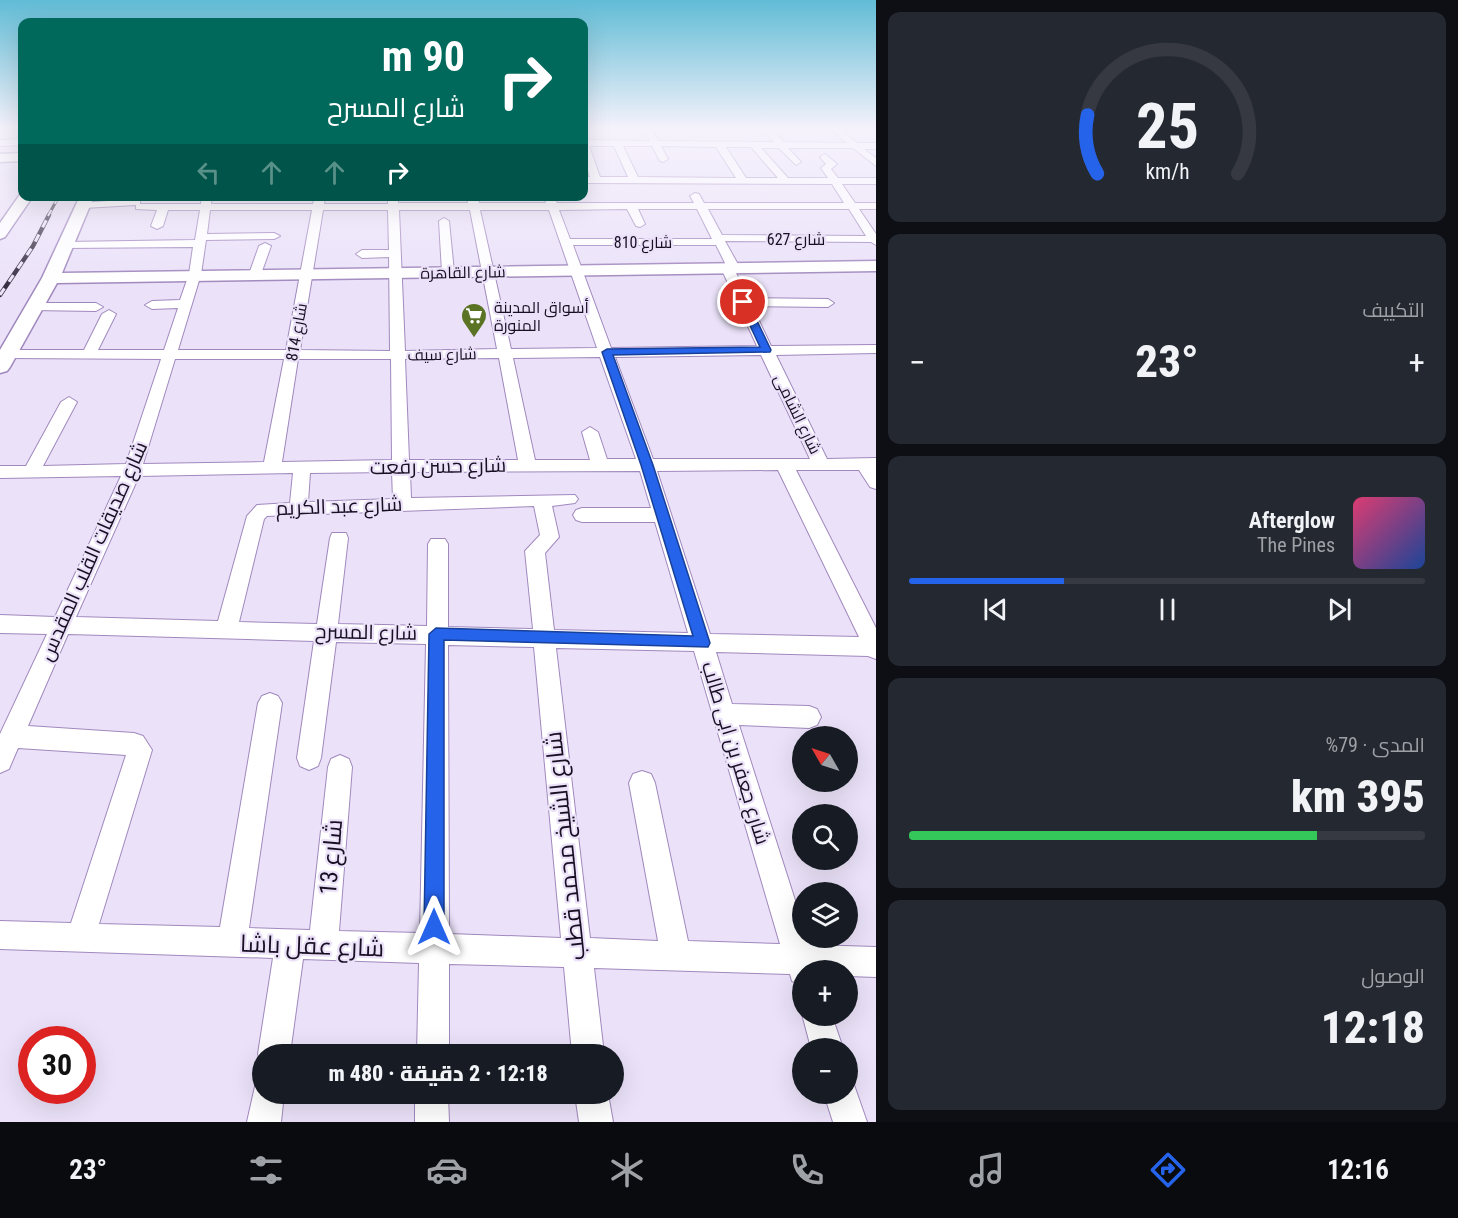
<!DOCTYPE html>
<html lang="ar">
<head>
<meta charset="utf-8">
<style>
	:root { --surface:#171b24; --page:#242831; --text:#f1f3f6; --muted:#9ea1a6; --line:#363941; --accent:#2563eb }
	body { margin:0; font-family:"Roboto Condensed",Cairo,sans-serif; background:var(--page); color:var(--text); direction:rtl; height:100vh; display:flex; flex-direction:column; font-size:22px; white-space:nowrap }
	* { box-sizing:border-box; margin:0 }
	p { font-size:20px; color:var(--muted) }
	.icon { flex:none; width:33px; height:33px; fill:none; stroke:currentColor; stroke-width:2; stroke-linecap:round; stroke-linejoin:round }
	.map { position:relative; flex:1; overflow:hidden; direction:ltr }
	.details { display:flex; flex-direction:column; gap:12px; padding:12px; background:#0d0f14; width:582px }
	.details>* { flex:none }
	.top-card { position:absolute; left:18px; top:18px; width:570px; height:183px; border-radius:12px; box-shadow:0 6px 24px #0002; direction:rtl; background:#00695c; color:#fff; overflow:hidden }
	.needle { width:39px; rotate:309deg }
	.tools { position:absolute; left:792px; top:726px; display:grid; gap:12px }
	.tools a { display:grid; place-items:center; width:66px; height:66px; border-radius:50%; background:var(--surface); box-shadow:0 6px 24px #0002; font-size:30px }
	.speed { position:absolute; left:18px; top:1026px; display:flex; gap:12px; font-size:30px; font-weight:700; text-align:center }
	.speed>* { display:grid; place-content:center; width:78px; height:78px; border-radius:50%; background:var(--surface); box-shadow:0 6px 24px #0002; line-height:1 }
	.speed .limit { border:9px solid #d22; background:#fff; color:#111 }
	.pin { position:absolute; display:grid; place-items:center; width:51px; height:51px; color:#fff; margin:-26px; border:3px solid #fff; border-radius:50%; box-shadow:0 2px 6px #0007 }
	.me { position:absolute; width:66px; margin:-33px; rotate:0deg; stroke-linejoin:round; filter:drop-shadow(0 0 4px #0008) }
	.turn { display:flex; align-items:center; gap:21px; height:126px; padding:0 24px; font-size:27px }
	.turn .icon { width:78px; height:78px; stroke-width:2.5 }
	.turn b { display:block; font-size:42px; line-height:51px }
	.lanes { display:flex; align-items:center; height:57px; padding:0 24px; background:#0003; justify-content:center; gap:30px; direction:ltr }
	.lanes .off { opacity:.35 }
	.big { font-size:45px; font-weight:800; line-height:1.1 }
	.details .tile { flex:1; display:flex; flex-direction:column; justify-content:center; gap:9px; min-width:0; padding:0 21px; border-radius:12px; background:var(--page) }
	.details .dial { align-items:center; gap:0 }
	.dial svg { height:156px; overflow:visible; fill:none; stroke:var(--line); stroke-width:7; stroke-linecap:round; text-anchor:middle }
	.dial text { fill:var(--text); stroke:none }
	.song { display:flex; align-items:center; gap:18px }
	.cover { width:72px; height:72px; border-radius:9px; background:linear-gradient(135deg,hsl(340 70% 55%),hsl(220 70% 35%)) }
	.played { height:6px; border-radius:3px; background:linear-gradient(90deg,var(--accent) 30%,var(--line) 30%) }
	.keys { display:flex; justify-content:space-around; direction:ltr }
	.heat { display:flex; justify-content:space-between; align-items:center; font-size:33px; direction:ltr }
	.charge { height:9px; border-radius:4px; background:linear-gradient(90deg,#34c759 79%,var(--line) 0) }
	.trip { position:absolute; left:252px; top:1044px; width:372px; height:60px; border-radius:30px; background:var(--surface); box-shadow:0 6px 24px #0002; font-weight:800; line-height:60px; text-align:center; direction:rtl }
	.dock { display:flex; height:96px; justify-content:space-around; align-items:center; background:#090b0e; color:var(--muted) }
	.dock .icon { width:42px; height:42px }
	.dock .on { color:var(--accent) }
	.dock b { font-size:27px; color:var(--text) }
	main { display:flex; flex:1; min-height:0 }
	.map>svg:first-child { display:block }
</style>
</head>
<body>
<main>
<section class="details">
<div class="tile dial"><svg viewBox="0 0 100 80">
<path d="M14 69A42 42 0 1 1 86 69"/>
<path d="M14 69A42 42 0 0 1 9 39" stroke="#2563eb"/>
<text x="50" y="56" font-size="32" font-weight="700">25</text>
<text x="50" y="72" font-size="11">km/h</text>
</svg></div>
<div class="tile"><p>التكييف</p>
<div class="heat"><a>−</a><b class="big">23°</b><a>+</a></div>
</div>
<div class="tile">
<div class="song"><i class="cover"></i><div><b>Afterglow</b><p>The Pines</p></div></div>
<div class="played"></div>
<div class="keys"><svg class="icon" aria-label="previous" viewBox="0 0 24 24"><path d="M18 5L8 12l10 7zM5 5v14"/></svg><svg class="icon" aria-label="pause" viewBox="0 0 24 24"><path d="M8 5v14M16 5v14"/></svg><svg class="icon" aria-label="next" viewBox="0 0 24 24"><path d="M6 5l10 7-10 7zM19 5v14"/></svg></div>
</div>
<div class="tile"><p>المدى · 79%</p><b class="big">395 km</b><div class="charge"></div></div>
<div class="tile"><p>الوصول</p><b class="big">12:18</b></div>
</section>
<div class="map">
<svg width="876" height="1122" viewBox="0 0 876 1122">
	<rect width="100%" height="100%" fill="#ebe2f9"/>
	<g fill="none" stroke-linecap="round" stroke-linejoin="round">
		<defs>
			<path id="street" d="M644,129H652L658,141L774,142L763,129H772L784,142L847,143L831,129H840L857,143H876V149H864L876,158V166L853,148H788L801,162L796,165L779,148H761L788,178H828L821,168L826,164L820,157L825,154L837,164L831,169L838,178H876V184H842L855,203H876V209H859L876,234V245L871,242L725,241L740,268L735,271L748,298L828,299L834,303L828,307L752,306L771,346L876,345V353L776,355L827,459L876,458V489L870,487L859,470H796L876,628V659L868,656L716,652L732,704L809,706L817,709L821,717L817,725L809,728L739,725L802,922V938H807L810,945L876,947V977L848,976V970H802V985L792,981L790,974L594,968L604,1054H572L564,967L449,964V1054H417L419,963L303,959L290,1054H262V1065L258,1054L273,958L0,949V921L71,923L126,755L18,748L9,769L0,773V734L47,634L0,633V615L55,617L121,476L0,478V466H26L61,402L69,397L77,402L43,466L126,464L161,359L9,358L2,354L9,350H84L102,314L109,310L116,314L98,350H164L178,308L152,309L145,305L152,301L180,300L189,274L193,247L65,248L59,245L65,242L195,240L200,210H168L163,226L157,229L151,226L157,210L136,209V205L84,208L80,207V203L136,199L140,200V204H201L202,196H212L211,204H313L315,196H325L324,204H388V196H398V203H468L467,196H477L479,203H546L544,196H554L557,203H694L690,196L695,193L699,194L704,203H844L832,184L584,183V177H590L584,156V140L650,141ZM589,146H614L628,177H600ZM623,146H652L660,161L663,162L668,159L661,146L716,147L736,178L638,177ZM726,147H751L778,178H746ZM627,209L636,226L640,227L645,224L638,209H697L712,239H570L559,210ZM708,209H849L866,236L722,235ZM210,210H312L286,350H178L201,274L206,240L274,239L280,236L274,233L207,234ZM323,210H388L389,250H362L356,254L362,258L389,257L390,351L300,350ZM399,210H470L497,349L405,351ZM480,210H549L597,348L511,349ZM573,245H716L726,265L721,268L757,346L611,348ZM761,355L810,459H653L615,357ZM600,357L636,459H607L598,432L590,427L582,432L590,460H535L513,358ZM499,358L518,460H409L405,359ZM175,359H284L264,462L143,464ZM298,359H391L392,460L282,462ZM778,470L859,637L710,634L657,471ZM640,471L651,508H582L576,510L573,515L576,520L582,522H655L688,633L554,630L545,553L559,537L552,506L575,503L578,499L575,495L411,498L410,472ZM392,472L393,499L308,502L310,473ZM293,473L290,503L257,505L247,516L218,621L76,617L139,476ZM534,506L540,535L525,551L533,629L448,627V544L445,539H431L428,544L427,626L338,624L348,538L346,533H332L330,538L317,624L239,622L264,519L267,516ZM68,634L314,641L297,758L300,766L309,770L318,766L321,758L336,642L426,644L420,933L339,931L352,767L349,759L340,755L331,759L328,767L310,930L249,928L282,703L278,696L270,693L262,696L258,703L220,927L99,924L152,750L143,736L134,733L28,726ZM448,645L534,647L561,938L449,934ZM556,648L694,651L780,944L688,941L655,783L651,774L642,771L633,774L629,783L658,941L590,938Z
				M22,139V145L0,146V140Z
				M444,218L449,221L454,272L448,276L442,272L439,221Z
				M265,243L271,246L261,274L251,277L249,274L259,246Z
				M36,303H96L103,307L96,311L31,310L29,307Z
				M802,1014L832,1016L843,1048H811Z
				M262,1080V1094H284L281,1122H247L256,1082Z
				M848,1080L853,1082L867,1122H833L824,1094H848Z
				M415,1094H448L449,1122H415Z
				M575,1094H608L613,1122H579Z"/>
			<path id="secondary" d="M22,153V161L0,162V154Z
				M21,193L22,196H33L5,237L0,239V223Z
				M80,196H94L62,273L876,261V271L57,283L10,367L7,371L0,373V350L42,278Z"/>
		</defs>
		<!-- street casing -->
		<use href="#street" stroke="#a088bd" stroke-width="2"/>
		<!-- secondary casing -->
		<use href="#secondary" stroke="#a088bd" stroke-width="3"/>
		<!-- street -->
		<use href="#street" fill="#fff" fill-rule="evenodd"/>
		<!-- secondary -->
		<use href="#secondary" fill="#fff" fill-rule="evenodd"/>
		<defs>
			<path id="rail-far1" d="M48,216L59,196"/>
			<path id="rail" d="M0,295L33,246L49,215"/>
		</defs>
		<!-- rail-far1 casing -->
		<use href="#rail-far1" stroke="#372e42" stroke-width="3"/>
		<!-- rail casing -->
		<use href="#rail" stroke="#372e42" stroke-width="4.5"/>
		<!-- rail-far1 -->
		<use href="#rail-far1" stroke="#ebe2f9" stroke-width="2" stroke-dasharray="7" stroke-linecap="butt"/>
		<!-- rail -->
		<use href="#rail" stroke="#ebe2f9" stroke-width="3" stroke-dasharray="8" stroke-linecap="butt"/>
	</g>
	<!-- sky -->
	<linearGradient id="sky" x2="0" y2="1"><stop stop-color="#60bcd5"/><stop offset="0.45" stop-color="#f6f2fc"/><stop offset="1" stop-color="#f6f2fc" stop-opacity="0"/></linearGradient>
	<rect width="876" height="286" fill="url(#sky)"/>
	<!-- route -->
	<path fill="#2563eb" stroke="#184099" stroke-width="1.5" d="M743,299L748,302L771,350L770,352L613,355L653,465L710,643L708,647L444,640V927L441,934L434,937L427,934L424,927L429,634L436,628L693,636L641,465L602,352L607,349L760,347L739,302Z"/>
	<!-- icons -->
	<defs>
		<symbol id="supermarket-pin" viewBox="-11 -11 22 30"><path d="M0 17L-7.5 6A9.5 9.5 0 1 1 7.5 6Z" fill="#5b7325" stroke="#ebe2f9"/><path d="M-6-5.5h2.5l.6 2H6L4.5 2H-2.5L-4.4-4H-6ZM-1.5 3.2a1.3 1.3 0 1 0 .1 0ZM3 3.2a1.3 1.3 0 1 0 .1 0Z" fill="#fff"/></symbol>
	</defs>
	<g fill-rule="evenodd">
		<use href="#supermarket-pin" x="459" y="301" width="30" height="40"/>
	</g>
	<g text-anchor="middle" stroke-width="4.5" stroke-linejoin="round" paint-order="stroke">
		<!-- far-street labels -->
		<g font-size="16" fill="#180f23" stroke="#ebe2f9">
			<text x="796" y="245">شارع 627</text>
			<text x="643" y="248">شارع 810</text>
			<text transform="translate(463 272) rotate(-1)" y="6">شارع القاهرة</text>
			<text transform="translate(296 332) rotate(-80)" y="6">شارع 814</text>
			<text transform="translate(442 354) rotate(-1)" y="6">شارع سيف</text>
			<text transform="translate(798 414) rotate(64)" y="6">شارع الشامى</text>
		</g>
		<!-- far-poi labels -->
		<g font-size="16" fill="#180f23" stroke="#ebe2f9" text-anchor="start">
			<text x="494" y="313">أسواق المدينة<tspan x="494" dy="18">المنورة</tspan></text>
		</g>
		<!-- street labels -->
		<g font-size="20" fill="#180f23" stroke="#ebe2f9">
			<text transform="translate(438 466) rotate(-1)" y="7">شارع حسن رفعت</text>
			<text transform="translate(339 506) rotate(-2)" y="7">شارع عبد الكريم</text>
			<text transform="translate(93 551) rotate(-66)" y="7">شارع صديقات القلب المقدس</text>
			<text transform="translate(366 632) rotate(1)" y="7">شارع المسرح</text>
			<text transform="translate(736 753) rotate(73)" y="7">شارع جعفر بن ابى طالب</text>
		</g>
		<!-- near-street labels -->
		<g font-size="24" fill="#180f23" stroke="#ebe2f9">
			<text transform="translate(565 846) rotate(-96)" y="8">شارع الشيخ محمد قطب</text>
			<text transform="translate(331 857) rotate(-85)" y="8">شارع 13</text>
			<text transform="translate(312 946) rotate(2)" y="8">شارع عقل باشا</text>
		</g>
	</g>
</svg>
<div class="tools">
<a><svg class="needle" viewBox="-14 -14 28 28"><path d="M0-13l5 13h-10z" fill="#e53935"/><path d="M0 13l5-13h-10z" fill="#9ea1a6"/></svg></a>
<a><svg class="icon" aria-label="search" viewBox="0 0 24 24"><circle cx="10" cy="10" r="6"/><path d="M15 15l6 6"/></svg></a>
<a><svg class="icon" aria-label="layers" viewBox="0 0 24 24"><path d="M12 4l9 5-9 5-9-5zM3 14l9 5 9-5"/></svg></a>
<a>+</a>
<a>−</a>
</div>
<div class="speed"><div class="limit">30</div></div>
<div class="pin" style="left:743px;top:302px;background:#d93025"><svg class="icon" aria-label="arrive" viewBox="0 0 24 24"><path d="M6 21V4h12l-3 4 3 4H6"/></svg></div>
<svg class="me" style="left:434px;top:927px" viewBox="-20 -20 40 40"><path d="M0-17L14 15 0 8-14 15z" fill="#2563eb" stroke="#fff" stroke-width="4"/></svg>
<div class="trip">12:18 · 2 دقيقة · 480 m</div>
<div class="top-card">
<div class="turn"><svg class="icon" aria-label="right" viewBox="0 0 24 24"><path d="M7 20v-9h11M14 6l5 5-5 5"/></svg><div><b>90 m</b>شارع المسرح</div></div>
<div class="lanes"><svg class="icon off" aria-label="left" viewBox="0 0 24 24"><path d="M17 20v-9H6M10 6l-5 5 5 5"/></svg><svg class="icon off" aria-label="ahead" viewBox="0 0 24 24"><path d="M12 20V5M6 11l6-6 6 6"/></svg><svg class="icon off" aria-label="ahead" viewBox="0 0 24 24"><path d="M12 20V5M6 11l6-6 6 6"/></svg><svg class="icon" aria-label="right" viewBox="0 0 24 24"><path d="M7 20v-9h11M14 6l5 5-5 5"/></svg></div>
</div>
</div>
</main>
<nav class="dock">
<b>12:16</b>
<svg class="icon on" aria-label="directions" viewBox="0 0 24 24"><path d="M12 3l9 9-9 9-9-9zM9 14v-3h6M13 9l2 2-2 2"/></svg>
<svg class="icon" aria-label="music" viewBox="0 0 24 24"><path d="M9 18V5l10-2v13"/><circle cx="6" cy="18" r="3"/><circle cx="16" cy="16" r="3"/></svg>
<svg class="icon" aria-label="phone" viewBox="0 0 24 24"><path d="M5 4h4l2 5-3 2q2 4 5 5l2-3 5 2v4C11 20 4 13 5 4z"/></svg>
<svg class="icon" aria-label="climate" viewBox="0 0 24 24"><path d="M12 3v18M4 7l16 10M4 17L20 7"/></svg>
<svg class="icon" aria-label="car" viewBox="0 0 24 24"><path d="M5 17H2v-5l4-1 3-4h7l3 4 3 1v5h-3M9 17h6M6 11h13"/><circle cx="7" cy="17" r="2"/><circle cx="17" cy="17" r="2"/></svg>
<svg class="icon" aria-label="filters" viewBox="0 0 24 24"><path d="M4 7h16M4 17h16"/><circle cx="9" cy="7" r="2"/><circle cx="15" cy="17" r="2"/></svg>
<b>23°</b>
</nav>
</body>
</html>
